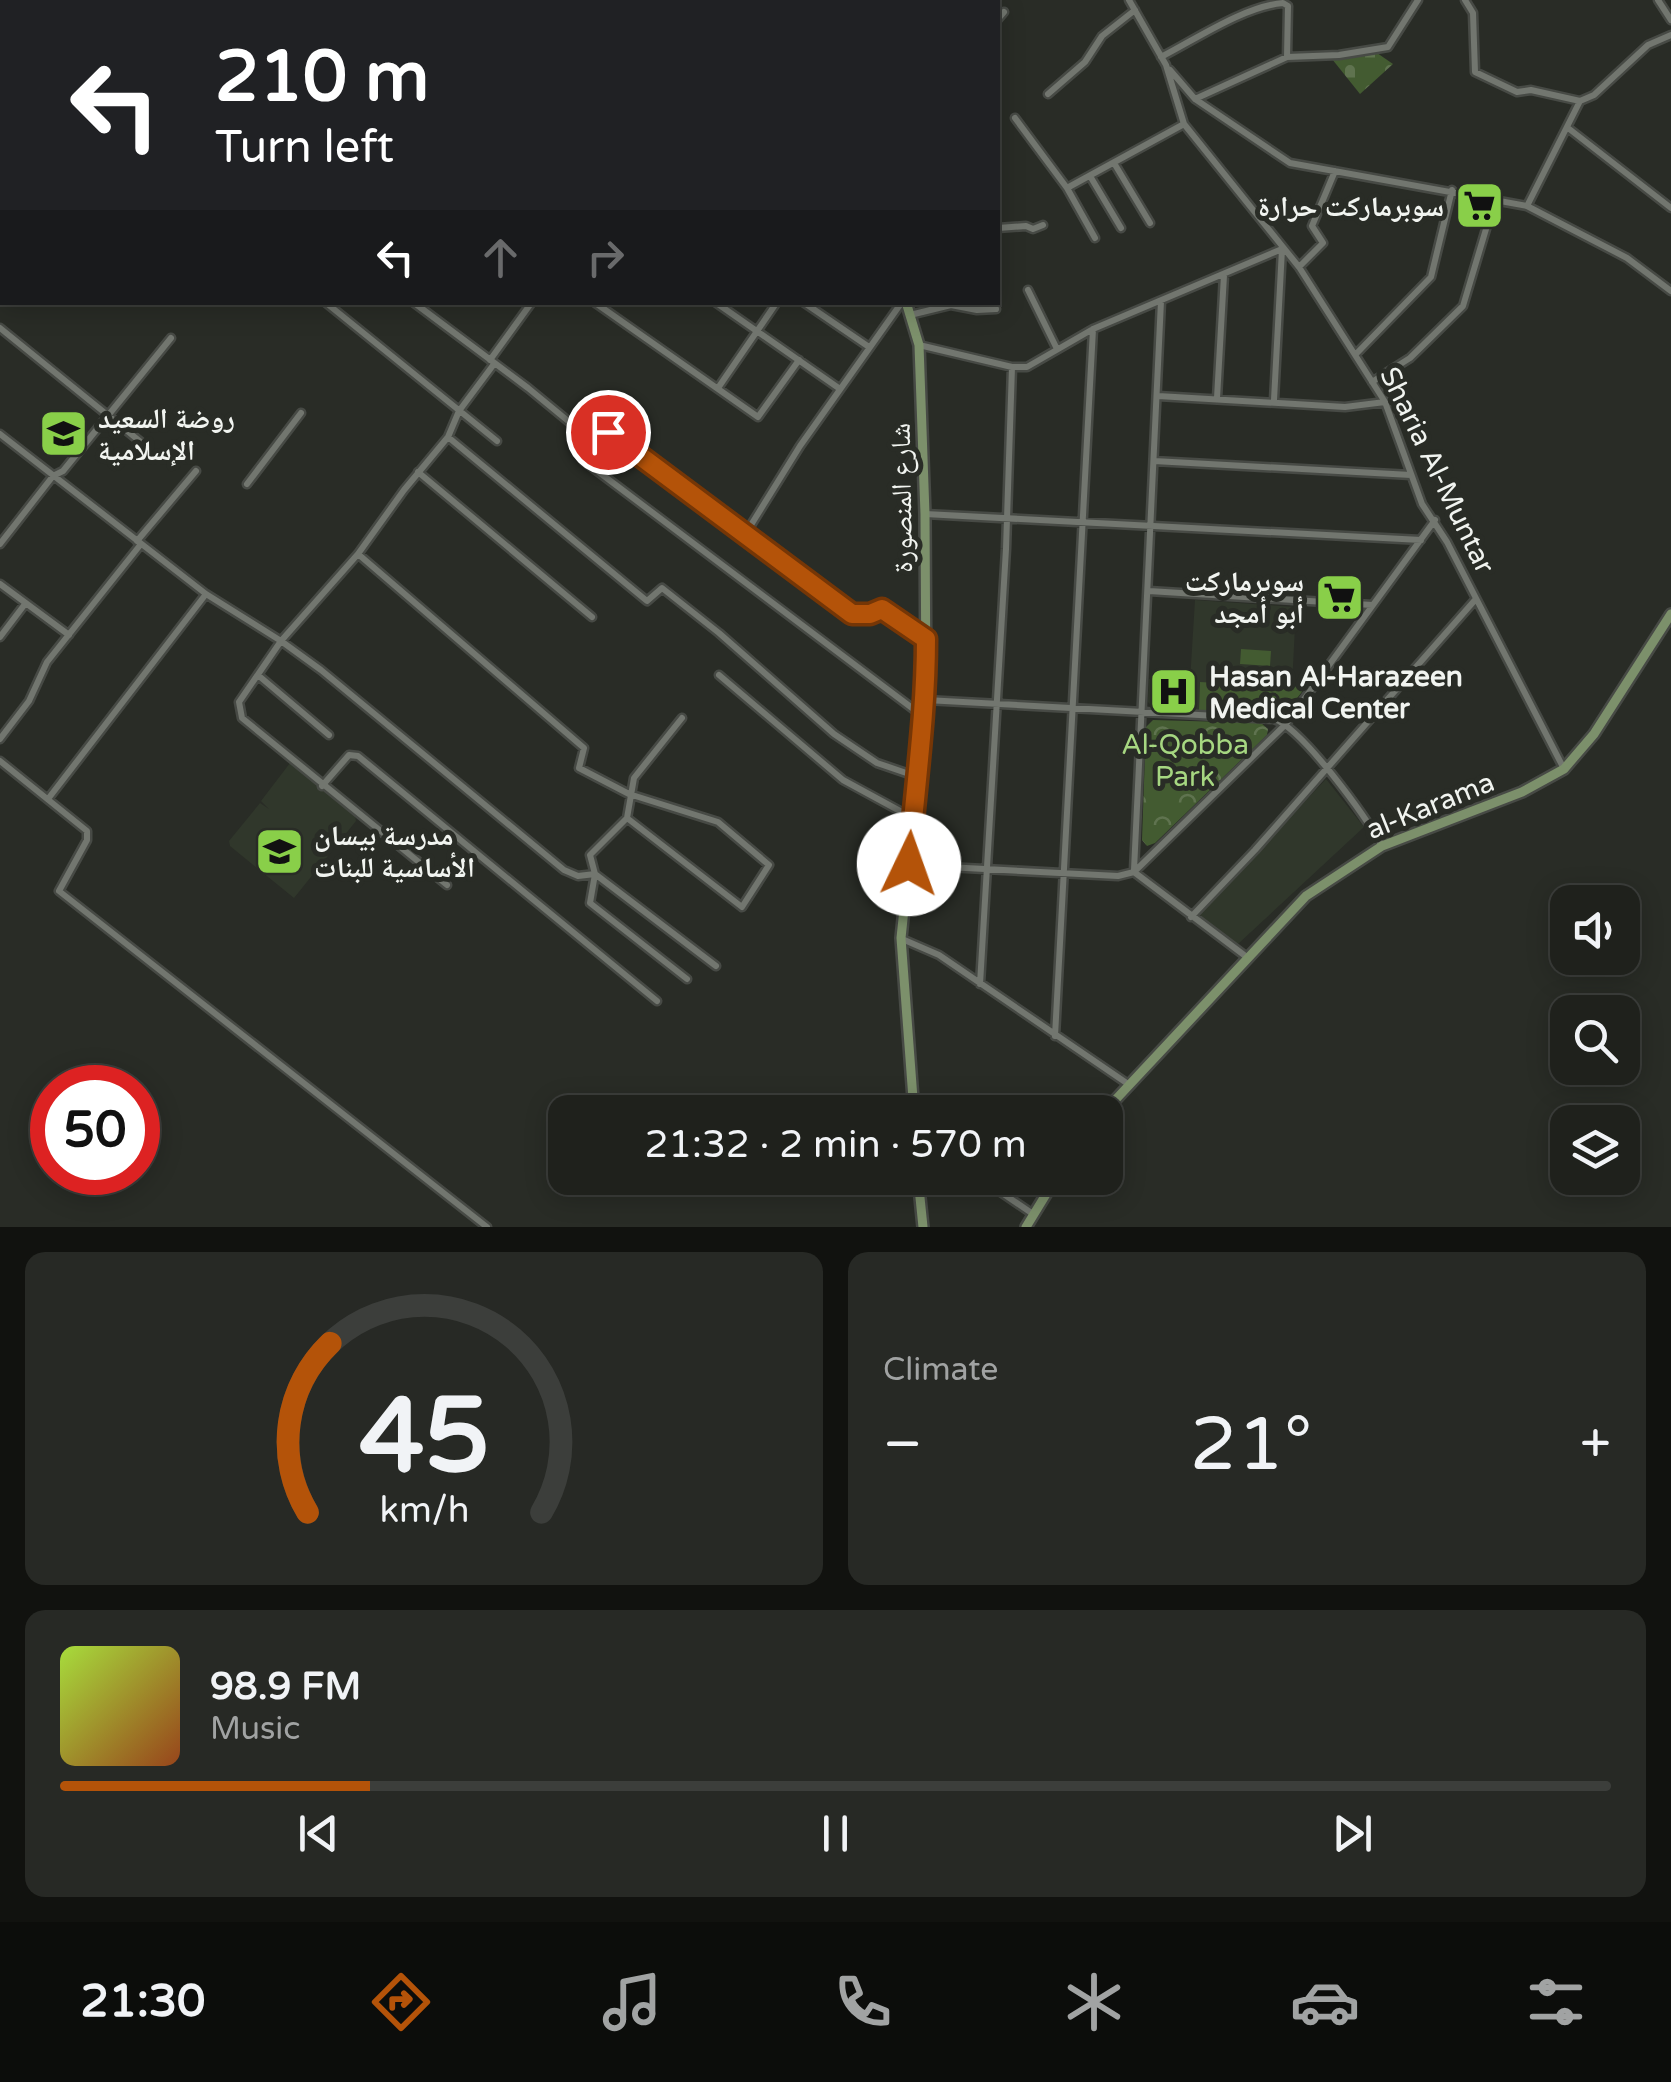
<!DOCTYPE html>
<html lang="en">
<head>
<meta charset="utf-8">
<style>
	:root { --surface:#1f211c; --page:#272925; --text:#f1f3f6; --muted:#a1a3a3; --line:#3c3e3b; --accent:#b45309 }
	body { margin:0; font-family:"Varela Round","Noto Naskh Arabic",sans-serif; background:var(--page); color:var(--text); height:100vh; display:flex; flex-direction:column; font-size:38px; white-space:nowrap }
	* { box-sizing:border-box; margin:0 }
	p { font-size:32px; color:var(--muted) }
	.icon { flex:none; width:55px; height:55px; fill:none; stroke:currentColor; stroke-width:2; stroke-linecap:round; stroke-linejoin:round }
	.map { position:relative; height:1227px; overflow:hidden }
	.details { display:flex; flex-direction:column; gap:25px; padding:25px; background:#11120f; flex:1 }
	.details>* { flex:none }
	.banner { position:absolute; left:0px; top:0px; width:1000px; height:305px; box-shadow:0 5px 25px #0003,0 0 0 2px var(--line); background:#202124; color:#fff; overflow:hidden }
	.controls { position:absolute; left:1550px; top:885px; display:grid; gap:20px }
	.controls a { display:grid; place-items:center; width:90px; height:90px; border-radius:20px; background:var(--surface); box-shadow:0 5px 25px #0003,0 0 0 2px var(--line); font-size:50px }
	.speed { position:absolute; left:30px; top:1065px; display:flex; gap:20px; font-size:50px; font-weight:700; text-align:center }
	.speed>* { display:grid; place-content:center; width:130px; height:130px; border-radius:50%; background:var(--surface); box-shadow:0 5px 25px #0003,0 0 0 2px var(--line); line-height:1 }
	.speed .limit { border:15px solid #d22; background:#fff; color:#111 }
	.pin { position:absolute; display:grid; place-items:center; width:85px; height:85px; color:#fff; margin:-42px; border:5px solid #fff; border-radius:50%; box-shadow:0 2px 10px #0007 }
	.me { position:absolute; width:110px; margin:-55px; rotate:3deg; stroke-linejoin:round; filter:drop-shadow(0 0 8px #0008) }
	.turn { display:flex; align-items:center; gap:35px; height:210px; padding:0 50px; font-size:45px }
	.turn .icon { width:130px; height:130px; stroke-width:2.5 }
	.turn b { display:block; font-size:70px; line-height:85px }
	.lanes { display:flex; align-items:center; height:95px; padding:0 50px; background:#0003; justify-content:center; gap:50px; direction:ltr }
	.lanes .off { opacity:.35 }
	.big { font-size:75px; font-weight:600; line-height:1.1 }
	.details .tile { flex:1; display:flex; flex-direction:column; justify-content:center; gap:15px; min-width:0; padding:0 35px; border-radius:20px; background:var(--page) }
	.details .dial { align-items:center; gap:0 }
	.dial svg { height:260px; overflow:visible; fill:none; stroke:var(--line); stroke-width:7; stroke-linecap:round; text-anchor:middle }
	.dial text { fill:var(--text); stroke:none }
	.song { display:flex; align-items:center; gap:30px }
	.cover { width:120px; height:120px; border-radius:15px; background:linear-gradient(135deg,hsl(80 70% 55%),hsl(20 70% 35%)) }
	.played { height:10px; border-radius:5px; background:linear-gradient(90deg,var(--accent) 20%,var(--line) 20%) }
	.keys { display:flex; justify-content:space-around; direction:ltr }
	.heat { display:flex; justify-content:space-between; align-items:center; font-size:55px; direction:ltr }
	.details .tiles { flex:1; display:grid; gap:25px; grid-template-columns:1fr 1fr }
	.tile:last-child { grid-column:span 2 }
	.trip { position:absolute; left:548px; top:1095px; width:575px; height:100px; border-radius:20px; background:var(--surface); box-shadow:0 5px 25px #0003,0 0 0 2px var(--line); font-weight:600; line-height:100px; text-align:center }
	.tab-bar { display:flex; height:160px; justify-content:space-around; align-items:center; background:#0c0d0b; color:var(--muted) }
	.tab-bar .icon { width:70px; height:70px }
	.tab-bar .selected { color:var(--accent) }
	.tab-bar b { font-size:45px; color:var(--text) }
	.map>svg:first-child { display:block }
</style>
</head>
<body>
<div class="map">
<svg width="1671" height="1227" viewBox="0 0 1671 1227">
	<defs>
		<pattern id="forest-crowns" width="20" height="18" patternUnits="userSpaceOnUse" patternTransform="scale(2.5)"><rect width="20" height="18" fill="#435b31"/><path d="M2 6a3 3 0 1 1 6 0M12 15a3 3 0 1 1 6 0" fill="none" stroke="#5f734f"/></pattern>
		<pattern id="cemetery-stones" width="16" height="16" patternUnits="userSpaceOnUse" patternTransform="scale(2.5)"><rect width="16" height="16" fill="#435b31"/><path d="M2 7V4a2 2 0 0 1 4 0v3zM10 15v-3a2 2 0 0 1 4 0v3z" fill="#5f734f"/></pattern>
	</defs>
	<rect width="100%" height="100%" fill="#292c26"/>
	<!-- built -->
	<path fill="#30372b" d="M1195,600L1296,607L1292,686L1200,682L1199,710L1153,707L1148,702L1149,679L1190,681Z
		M290,763L355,816L356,821L294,898L230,846L229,841L260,803L269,809L261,801Z
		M1326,779L1364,827L1238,944L1198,915Z"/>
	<!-- forest -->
	<path fill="url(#forest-crowns)" d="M1153,720L1261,723L1268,729L1267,735L1155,843L1147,846L1142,840L1146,727Z"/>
	<!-- cemetery -->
	<path fill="url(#cemetery-stones)" d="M1377,53L1393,64L1360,94L1332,59Z"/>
	<!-- garden -->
	<path fill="#435b31" d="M1241,649L1271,651L1270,666L1240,664Z
		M1200,682L1292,686L1305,688L1287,711L1281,713L1199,710Z"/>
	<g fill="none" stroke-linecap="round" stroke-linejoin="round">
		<defs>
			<path id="minor" d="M96,0V2
				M104,0L110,2
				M233,0L236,2
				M347,0L349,2
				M618,0L621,2
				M705,0L706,2
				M1129,0L1166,65L1184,124L1299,267L1385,402L1422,504L1447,542L1564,769
				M1465,0L1473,13L1475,72L1517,92L1531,90L1580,101
				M1658,0L1671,20
				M152,2L154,0
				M219,2L222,0
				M524,2L527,0
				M594,2L596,0
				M672,2L674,0
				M733,2L737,0
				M903,2L906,0
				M951,2L953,0
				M0,14L2,15
				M998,19L1004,12
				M0,56L2,57
				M1161,57C1196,39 1245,6 1283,3L1288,6L1287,57
				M1170,70L1195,99L1290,163L1527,206L1627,258L1671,291
				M0,86L2,87
				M1048,94L1085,62L1102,36L1135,10
				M1195,99L1287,57L1339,55L1388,47L1418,0
				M1015,118L1067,188L1184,124
				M1568,128L1671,208
				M0,149L2,150
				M1114,163L1150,223
				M0,164L2,158
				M1090,176L1121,228
				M1067,188L1095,238
				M1527,206L1580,101L1594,95L1648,45L1671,35
				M998,228L1026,226L1033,229L1043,225
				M0,260L2,257
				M1299,267L1323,243L1312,226L1335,171
				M1028,290L1057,349
				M325,302L497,441
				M413,302L528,388L590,439L584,461L924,717
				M594,302L758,417L799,360
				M715,302L840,389
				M803,302L869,347
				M910,315L951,305L977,310L996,309
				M0,328L147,447
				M919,345L1012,367H1027L1093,329L1282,249L1274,400
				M1356,354L1431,277L1452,190
				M490,360L532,302
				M1372,382L1410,358L1463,306L1495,199
				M718,388L777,302
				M1158,396L1345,407L1385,402
				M1217,398L1224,275
				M0,434L206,594L281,641L321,670L564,870L578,876L595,874L716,966
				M448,437L647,601L662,588L719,633L834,734L877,763L918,777
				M590,439L608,431L852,614H869L882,609L925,638
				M1154,461L1411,475
				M418,472L592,617
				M247,484L301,413
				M925,514L1421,540
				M746,533L800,446L902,302
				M137,541L196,471
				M0,544L53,476L63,471L171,338
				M358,554L584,748L579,768L629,794L718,822L769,865L742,907L627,818
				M0,584L69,635
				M1149,591L1372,605
				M0,637L25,604
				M719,675L843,780L911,817
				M259,676L329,735
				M926,700L1274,719C1303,729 1366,817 1382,846
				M682,718L634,778L627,818L590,855L595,874L590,903L687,979
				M0,739L29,701L47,662L141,544
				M0,761L87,831V840L59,891L487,1227
				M322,786L349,755L358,756L657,1001
				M48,799L206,594
				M909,865L1118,876L1134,872L1286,724L1435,520
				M1134,870L1161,301
				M1134,872L1248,958
				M447,885L242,718L239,702L281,641L358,554L404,490L448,437L459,411L494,364
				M1191,917L1255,850L1475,600
				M902,939L939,955L1128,1084
				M980,984L1006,549L1012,367
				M1055,1036L1093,329
				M980,1178L1033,1214"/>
			<path id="secondary" d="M851,0V2
				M906,302L919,345L925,514L926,700L901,938L914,1112
				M1104,1112L1306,896L1382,846L1522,792L1564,769L1594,734L1671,614
				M918,1178L923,1227
				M1026,1227L1056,1178"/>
		</defs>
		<!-- minor casing -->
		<use href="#minor" stroke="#474a45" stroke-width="11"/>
		<!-- secondary casing -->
		<use href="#secondary" stroke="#474a45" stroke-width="14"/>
		<!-- minor -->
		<use href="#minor" stroke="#72766f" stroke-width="6"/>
		<!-- secondary -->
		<use href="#secondary" stroke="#7c906b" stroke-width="9"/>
	</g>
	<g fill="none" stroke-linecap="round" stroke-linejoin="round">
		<defs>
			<path id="route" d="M608,432L852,614H870L882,609L926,639C926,715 915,789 909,864"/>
		</defs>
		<!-- route casing -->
		<use href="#route" stroke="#753606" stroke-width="25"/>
		<!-- route -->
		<use href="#route" stroke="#b45309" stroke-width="18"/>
	</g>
	<!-- icons -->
	<defs>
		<symbol id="supermarket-square" viewBox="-11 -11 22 22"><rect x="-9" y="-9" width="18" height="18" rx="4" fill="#89cf49" stroke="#292c26"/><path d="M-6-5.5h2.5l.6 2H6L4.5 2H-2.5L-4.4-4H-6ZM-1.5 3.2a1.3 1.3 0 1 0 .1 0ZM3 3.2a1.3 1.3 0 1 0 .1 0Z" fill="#111"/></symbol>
		<symbol id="school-square" viewBox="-11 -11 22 22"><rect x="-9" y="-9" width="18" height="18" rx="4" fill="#89cf49" stroke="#292c26"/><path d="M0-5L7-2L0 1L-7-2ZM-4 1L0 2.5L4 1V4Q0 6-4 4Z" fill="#111"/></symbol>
		<symbol id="hospital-square" viewBox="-11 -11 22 22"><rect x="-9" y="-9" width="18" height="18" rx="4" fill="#89cf49" stroke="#292c26"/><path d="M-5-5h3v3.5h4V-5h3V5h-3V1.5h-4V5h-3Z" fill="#111"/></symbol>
	</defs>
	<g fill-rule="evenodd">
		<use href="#supermarket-square" x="1452" y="178" width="55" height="55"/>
		<use href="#school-square" x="36" y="406" width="55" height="55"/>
		<use href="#supermarket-square" x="1312" y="570" width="55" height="55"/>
		<use href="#hospital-square" x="1146" y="664" width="55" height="55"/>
		<use href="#school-square" x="252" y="824" width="55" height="55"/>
	</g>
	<g text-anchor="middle" stroke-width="10" stroke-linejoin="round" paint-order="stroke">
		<!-- poi labels -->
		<g font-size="28" font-weight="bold" fill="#f1f4f0" stroke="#292c26" text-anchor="start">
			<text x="1444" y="216" text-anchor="end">سوبرماركت حرارة</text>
			<text x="98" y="428">روضة السعيد<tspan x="98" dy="32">الإسلامية</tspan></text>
			<text x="1304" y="591" text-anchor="end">سوبرماركت<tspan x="1304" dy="32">أبو أمجد</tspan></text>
			<text x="1209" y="686">Hasan Al-Harazeen<tspan x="1209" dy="32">Medical Center</tspan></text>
			<text x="314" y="845">مدرسة بيسان<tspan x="314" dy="32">الأساسية للبنات</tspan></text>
		</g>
		<!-- street labels -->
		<g font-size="28" fill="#f1f4f0" stroke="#292c26">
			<text transform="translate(1438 470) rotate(64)" y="10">Sharia Al-Muntar</text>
			<text transform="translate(901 498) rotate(-91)" y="10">شارع المنصورة</text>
			<text transform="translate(1430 805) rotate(-22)" y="10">al-Karama</text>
		</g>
		<!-- park labels -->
		<g font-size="28" fill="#a6d781" stroke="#292c26">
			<text x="1185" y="754">Al-Qobba<tspan x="1185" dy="32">Park</tspan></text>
		</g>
	</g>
</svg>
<div class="controls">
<a><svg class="icon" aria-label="sound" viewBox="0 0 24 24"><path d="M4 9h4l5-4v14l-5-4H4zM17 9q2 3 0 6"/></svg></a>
<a><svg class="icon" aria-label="search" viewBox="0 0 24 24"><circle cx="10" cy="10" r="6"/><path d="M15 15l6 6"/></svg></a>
<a><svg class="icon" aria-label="layers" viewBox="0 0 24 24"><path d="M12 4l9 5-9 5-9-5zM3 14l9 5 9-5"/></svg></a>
</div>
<div class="speed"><div class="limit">50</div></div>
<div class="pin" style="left:608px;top:432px;background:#d93025"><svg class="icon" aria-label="arrive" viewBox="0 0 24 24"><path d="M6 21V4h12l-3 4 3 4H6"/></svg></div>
<svg class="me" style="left:909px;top:864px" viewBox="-20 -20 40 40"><circle r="19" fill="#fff"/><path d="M0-13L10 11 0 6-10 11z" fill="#b45309"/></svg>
<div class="trip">21:32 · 2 min · 570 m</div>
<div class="banner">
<div class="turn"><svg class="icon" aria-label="left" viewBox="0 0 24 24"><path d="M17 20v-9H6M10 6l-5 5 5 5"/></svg><div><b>210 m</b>Turn left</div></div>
<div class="lanes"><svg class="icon" aria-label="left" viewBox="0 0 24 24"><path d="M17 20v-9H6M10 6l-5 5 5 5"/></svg><svg class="icon off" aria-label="ahead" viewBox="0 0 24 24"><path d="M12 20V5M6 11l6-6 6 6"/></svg><svg class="icon off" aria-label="right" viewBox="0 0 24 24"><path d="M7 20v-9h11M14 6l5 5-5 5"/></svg></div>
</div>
</div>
<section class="details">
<div class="tiles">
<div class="tile dial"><svg viewBox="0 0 100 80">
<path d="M14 69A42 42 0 1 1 86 69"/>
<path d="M14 69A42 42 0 0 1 21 17" stroke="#b45309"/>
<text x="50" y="56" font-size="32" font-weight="700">45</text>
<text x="50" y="72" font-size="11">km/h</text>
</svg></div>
<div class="tile"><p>Climate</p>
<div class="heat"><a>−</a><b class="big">21°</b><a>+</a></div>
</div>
<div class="tile">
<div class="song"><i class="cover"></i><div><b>98.9 FM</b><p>Music</p></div></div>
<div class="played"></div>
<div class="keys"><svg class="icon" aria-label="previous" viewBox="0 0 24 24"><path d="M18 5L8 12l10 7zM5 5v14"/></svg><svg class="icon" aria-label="pause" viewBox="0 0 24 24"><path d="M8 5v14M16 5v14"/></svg><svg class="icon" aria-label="next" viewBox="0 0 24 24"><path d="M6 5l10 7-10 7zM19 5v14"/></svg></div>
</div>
</div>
</section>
<nav class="tab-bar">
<b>21:30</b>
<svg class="icon selected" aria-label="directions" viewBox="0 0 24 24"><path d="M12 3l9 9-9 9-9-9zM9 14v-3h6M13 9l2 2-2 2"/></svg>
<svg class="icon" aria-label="music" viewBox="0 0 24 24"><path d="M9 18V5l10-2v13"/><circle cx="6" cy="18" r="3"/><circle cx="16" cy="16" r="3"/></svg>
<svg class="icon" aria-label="phone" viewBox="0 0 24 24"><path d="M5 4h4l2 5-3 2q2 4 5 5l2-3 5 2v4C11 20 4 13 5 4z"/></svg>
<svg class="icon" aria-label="climate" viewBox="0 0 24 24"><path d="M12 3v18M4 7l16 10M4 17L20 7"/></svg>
<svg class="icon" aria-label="car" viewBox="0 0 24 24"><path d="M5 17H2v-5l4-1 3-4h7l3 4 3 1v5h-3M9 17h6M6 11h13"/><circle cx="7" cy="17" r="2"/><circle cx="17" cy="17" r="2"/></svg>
<svg class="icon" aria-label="filters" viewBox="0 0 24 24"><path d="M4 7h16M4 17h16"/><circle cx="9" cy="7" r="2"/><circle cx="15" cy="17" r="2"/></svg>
</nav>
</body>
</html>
